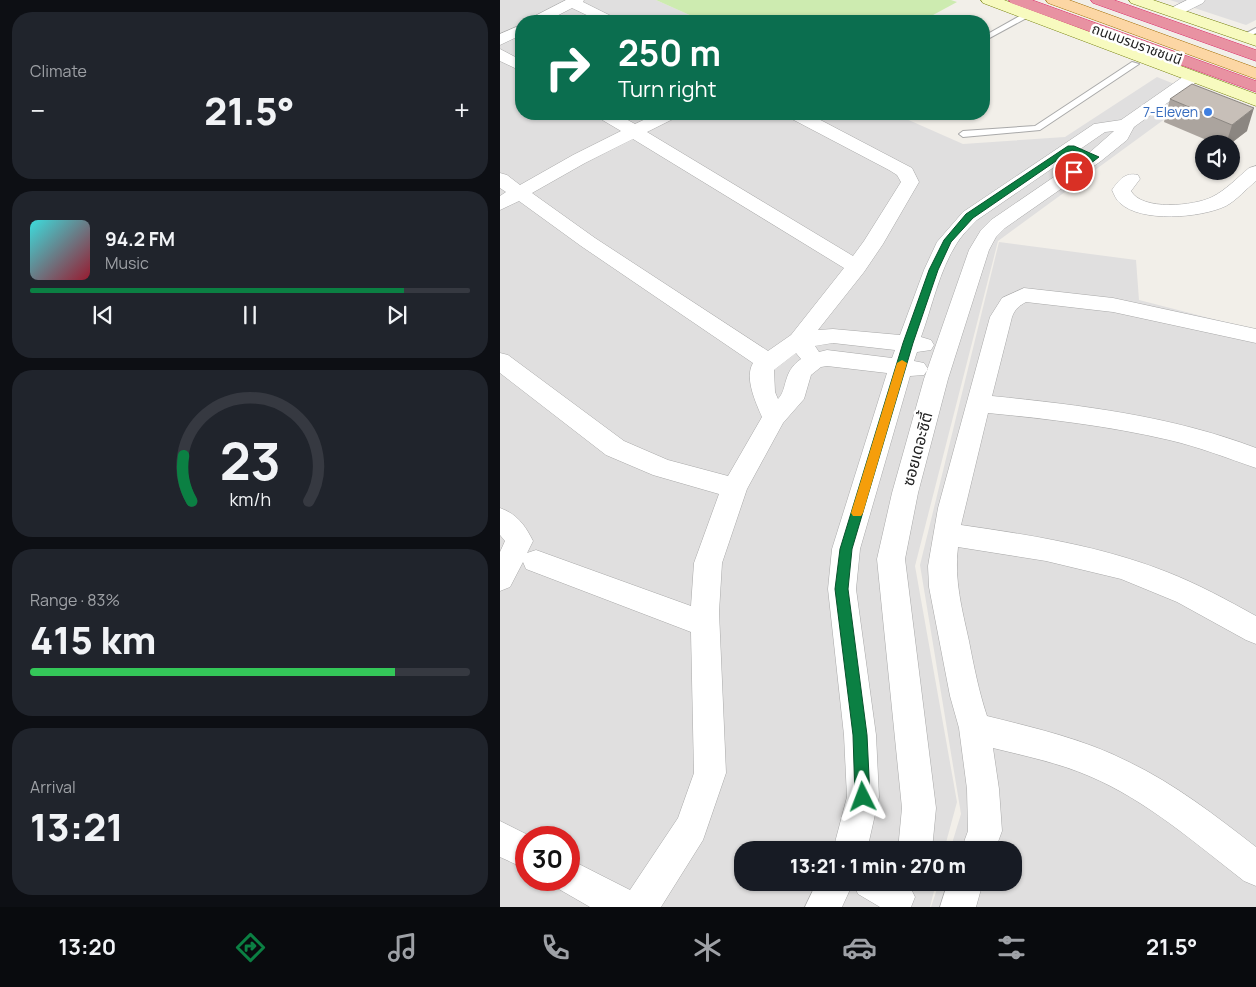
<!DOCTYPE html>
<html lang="en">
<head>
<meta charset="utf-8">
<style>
	:root { --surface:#171b24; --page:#20242c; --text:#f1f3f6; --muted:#9ea1a6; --line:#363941; --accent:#0b8043 }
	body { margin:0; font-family:Manrope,"Noto Sans Thai",sans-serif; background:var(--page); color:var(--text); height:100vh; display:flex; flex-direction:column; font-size:19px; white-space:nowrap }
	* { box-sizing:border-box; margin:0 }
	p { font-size:16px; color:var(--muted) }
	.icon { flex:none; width:28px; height:28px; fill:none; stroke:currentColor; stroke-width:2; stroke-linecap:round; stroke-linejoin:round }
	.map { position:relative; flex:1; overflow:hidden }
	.side { display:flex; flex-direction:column; gap:12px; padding:12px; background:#0d0f14; width:500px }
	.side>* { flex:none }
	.guide { position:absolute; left:15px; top:15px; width:475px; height:105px; border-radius:20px; box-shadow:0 1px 4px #0004; background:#0b6e4f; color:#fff; overflow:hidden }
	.fabs { position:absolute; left:695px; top:135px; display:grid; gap:10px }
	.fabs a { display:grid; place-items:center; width:45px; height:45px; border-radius:50%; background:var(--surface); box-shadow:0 1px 4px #0004; font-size:25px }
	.speed { position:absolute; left:15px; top:826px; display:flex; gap:10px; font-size:25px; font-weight:700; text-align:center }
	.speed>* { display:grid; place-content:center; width:65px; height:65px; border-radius:50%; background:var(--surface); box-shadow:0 1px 4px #0004; line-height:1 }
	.speed .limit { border:8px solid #d22; background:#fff; color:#111 }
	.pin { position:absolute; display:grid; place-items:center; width:42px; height:42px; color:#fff; margin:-21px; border:2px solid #fff; border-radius:50%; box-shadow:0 1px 5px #0007 }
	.me { position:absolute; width:55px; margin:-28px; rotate:357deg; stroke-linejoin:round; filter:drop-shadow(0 0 4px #0008) }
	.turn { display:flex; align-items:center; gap:18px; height:105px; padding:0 20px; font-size:22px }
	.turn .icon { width:65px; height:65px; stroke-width:2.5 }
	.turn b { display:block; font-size:35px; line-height:42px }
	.big { font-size:38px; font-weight:800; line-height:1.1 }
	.side .card { flex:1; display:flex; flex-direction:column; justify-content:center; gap:8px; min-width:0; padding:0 18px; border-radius:20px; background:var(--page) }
	.side .dial { align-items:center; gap:0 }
	.dial svg { height:130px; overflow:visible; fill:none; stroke:var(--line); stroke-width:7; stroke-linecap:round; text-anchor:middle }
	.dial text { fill:var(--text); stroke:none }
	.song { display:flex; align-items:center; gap:15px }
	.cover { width:60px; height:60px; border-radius:8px; background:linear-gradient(135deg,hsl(180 70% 55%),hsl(350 70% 35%)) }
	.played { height:5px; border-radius:2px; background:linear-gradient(90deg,var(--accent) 85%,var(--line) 85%) }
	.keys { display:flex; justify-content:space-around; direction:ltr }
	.heat { display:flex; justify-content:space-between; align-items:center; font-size:28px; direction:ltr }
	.charge { height:8px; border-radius:4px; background:linear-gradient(90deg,#34c759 83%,var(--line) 0) }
	.trip { position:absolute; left:234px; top:841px; width:288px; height:50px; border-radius:20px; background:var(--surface); box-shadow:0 1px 4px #0004; font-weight:800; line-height:50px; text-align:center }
	.tab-bar { display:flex; height:80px; justify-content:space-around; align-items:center; background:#090b0e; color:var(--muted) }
	.tab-bar .icon { width:35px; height:35px }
	.tab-bar .selected { color:var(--accent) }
	.tab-bar b { font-size:22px; color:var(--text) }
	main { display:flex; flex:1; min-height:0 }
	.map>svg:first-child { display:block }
</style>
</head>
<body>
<main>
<section class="side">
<div class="card"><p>Climate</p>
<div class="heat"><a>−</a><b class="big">21.5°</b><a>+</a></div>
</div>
<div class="card">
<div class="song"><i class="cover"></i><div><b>94.2 FM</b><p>Music</p></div></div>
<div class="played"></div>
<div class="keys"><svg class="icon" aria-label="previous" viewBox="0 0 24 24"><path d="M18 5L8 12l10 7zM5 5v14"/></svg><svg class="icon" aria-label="pause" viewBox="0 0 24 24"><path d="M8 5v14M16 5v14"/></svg><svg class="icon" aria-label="next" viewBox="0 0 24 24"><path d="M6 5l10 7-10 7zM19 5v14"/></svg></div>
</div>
<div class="card dial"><svg viewBox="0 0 100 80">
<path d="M14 69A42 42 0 1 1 86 69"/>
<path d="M14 69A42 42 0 0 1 9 41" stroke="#0b8043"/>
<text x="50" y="56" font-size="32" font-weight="700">23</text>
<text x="50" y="72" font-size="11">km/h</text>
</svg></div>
<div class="card"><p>Range · 83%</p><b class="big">415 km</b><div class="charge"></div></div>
<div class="card"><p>Arrival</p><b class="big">13:21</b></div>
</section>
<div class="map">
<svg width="756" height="907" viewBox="0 0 756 907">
	<rect width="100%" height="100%" fill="#f2efe9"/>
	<!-- residential -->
	<path fill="#e0dfdf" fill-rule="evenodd" d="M0,0H156L203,21H21V114H395L463,144L565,137L657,77L699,94L498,241L415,566L457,802L444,850H242V882L436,883L430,907H0ZM26,838H69V880H26Z
		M670,0H756V20L746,25Z
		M499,242L636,260L639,300L756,330V907H431L439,883L512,882V850H450L461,814L420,565Z"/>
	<!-- grass -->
	<path fill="#cdebb0" d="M156,0H451L457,2L422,21H203Z"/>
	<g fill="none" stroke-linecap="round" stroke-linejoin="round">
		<defs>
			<path id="lane" d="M525,13L532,15L484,41V36Z
				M756,28V33L743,39L739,37Z
				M632,62L639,64L540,130L463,137L459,134L463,131L535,126Z"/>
			<path id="street" d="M66,0H84L83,2L115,18L117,21H99L72,8L47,21H29L31,18Z
				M687,0H705L703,3L679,15H669L667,12L669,9Z
				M21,25V35L0,45V34Z
				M0,49L21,60V71L0,61Z
				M693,72L699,74L701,77L699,80L634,127L627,140L601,161L505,228L496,237L489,250L448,379L418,493L405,559L436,808L432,850H398L402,808L377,559L392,493L424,379L469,250L481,230L491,220L589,153L614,131L605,132L477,220C470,227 462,235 457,243C439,271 432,307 421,337L431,340L434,345L431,350L417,352L414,361L424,363L428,369L424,375L410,376L360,549L356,589L376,735L379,797L367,850H333L347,797L344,735L328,589L332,549L387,373L327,366L321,367L311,375L304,399L283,423L247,489L222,563L219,612L226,773L203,840L161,907H90L57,888L53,880H69V859L130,890L178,818L194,773L191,632L26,569L23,562L10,587L0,591V552L5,541L0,535V508C17,514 25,525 33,541L27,553L36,550L191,606L194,563L219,494L153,475L106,455L0,373V353L8,355L124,441L168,460L228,476L262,417C256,403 244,378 253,363L81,246L19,201L0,210V196L6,192L0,188V173L7,175L20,185L73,155L121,131L99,118L97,114H117L135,124L156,114H177L175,118L147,132L353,256L364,241L401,182L397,175L389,170L290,118L287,114H309L412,168L419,182L383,244L364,272L318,330L333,329L400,335L424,270L437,242L463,212L594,124L621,120L687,74ZM133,139L344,268L291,335L268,351L95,238L32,193L85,163ZM333,343L395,350L392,358L327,350L319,352L315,346ZM296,353L301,359C282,372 288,389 278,399L275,392L274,370Z
				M756,166V181C746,189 737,200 726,206C701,218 641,223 620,203C616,200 614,194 612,190C619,180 625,172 638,175L640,179L631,191C642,211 694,206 712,197C726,190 737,178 749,168Z
				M524,288L613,298L756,329V343L613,312L526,302C519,306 515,309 512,317L492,396C581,405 672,416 756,448V468C727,458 699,447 669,440C609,426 549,419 488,413L461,525C531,535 601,546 667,572C698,584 727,600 756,616V644L746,640L677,602L621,579L546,561L458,547C454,580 462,609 469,641C474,667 479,692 487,716C535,728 584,739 629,762C675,784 716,816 756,847V886L744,881C695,843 646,800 589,776C559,763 525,756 493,748L499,789L502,831L495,850H461L468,831L467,789L459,728L450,696L429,587L428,566L438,508L490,317L502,298Z
				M0,821L34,838H26V869L0,857Z
				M317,882H406L409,885L415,897L411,907H380L358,894L353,883L342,907H305Z
				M448,882H483L476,907H440Z"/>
			<path id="secondary" d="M481,0H504L756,94V106L483,3Z
				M629,0H653L756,35V46L631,3Z"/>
			<path id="primary" d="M546,0H569L756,68V79L548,3Z"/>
			<path id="highway" d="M509,0H532L756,81V92L511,3Z
				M591,0H614L756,50V61L593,3Z"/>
		</defs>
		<!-- lane casing -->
		<use href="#lane" stroke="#a9a9a9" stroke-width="2"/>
		<!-- street casing -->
		<use href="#street" stroke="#a9a9a9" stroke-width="1"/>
		<!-- secondary casing -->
		<use href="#secondary" stroke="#707d05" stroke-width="1"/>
		<!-- primary casing -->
		<use href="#primary" stroke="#a06b00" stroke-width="1"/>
		<!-- highway casing -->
		<use href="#highway" stroke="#dc2a67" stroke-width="1"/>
		<!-- lane -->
		<use href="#lane" fill="#fff" fill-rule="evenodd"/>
		<!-- street -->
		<use href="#street" fill="#fff" fill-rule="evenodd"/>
		<!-- secondary -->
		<use href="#secondary" fill="#f7fabf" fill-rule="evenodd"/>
		<!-- primary -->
		<use href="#primary" fill="#fcd6a4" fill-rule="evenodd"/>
		<!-- highway -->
		<use href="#highway" fill="#e892a2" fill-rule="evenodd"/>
	</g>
	<!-- wall -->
	<path fill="#aba49e" d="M670,99L747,131L730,144H716L664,122Z"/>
	<!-- shaded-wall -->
	<path fill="#8b8681" d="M754,108L747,131L730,144H726L732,125Z"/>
	<!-- building -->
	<path fill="#c7bfb8" stroke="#8b8681" d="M692,84L754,108L732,125L670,99Z"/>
	<!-- route -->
	<path fill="#0b8043" stroke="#07532c" d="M568,146H574L599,157L577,174H572V170L589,158L572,150L473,218L451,242L438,270L413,343L352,549L348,589L367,735L370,797L368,802L363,804L358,802L355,797L353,735L335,589L340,549L403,343L429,270L444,240L466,214Z"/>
	<!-- slow -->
	<path fill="#f59e0b" d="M402,360L407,363L363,513L361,516H353L351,513L397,363Z"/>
	<!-- markers -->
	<circle fill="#3f7fe0" stroke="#fff" stroke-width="2" cx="708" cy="112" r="5"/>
	<g text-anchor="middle" stroke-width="5" stroke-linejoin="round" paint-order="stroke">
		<!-- far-street labels -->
		<g font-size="14" fill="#222" stroke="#fff">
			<text transform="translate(637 44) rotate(20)" y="5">ถนนบรมราชชนนี</text>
		</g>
		<!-- far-shop labels -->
		<g font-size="14" fill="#366cbe" stroke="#fff" text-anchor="end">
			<text x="698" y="117">7-Eleven</text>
		</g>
		<!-- street labels -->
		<g font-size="16" fill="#222" stroke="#fff">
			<text transform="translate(417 449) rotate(-75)" y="6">ซอยเดอะซิตี้</text>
		</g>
	</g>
</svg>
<div class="fabs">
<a><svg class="icon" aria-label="sound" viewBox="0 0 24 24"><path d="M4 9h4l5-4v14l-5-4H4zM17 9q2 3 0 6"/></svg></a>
</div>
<div class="speed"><div class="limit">30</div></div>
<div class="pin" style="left:574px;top:172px;background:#d93025"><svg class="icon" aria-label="arrive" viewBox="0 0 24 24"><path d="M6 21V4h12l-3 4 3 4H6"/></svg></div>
<svg class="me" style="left:363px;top:797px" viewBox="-20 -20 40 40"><path d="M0-17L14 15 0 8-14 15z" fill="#0b8043" stroke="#fff" stroke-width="4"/></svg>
<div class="trip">13:21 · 1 min · 270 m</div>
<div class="guide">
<div class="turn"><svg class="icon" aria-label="right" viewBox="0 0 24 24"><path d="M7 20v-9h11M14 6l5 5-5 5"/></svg><div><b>250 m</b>Turn right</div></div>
</div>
</div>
</main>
<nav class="tab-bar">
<b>13:20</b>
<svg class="icon selected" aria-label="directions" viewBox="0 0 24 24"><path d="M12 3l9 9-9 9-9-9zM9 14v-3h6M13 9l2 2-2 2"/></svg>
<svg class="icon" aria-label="music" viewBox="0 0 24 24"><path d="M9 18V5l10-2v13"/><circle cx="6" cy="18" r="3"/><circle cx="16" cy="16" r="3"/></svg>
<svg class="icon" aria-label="phone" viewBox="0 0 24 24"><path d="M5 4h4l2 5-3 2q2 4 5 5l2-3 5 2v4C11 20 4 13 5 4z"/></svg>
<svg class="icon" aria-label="climate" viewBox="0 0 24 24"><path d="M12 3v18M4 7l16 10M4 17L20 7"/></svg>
<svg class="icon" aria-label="car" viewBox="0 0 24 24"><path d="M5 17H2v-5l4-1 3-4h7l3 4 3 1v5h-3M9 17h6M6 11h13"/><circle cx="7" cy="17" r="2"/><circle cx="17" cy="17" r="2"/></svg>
<svg class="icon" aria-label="filters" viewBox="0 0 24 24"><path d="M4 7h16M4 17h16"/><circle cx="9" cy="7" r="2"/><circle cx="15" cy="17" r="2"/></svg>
<b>21.5°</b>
</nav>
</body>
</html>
